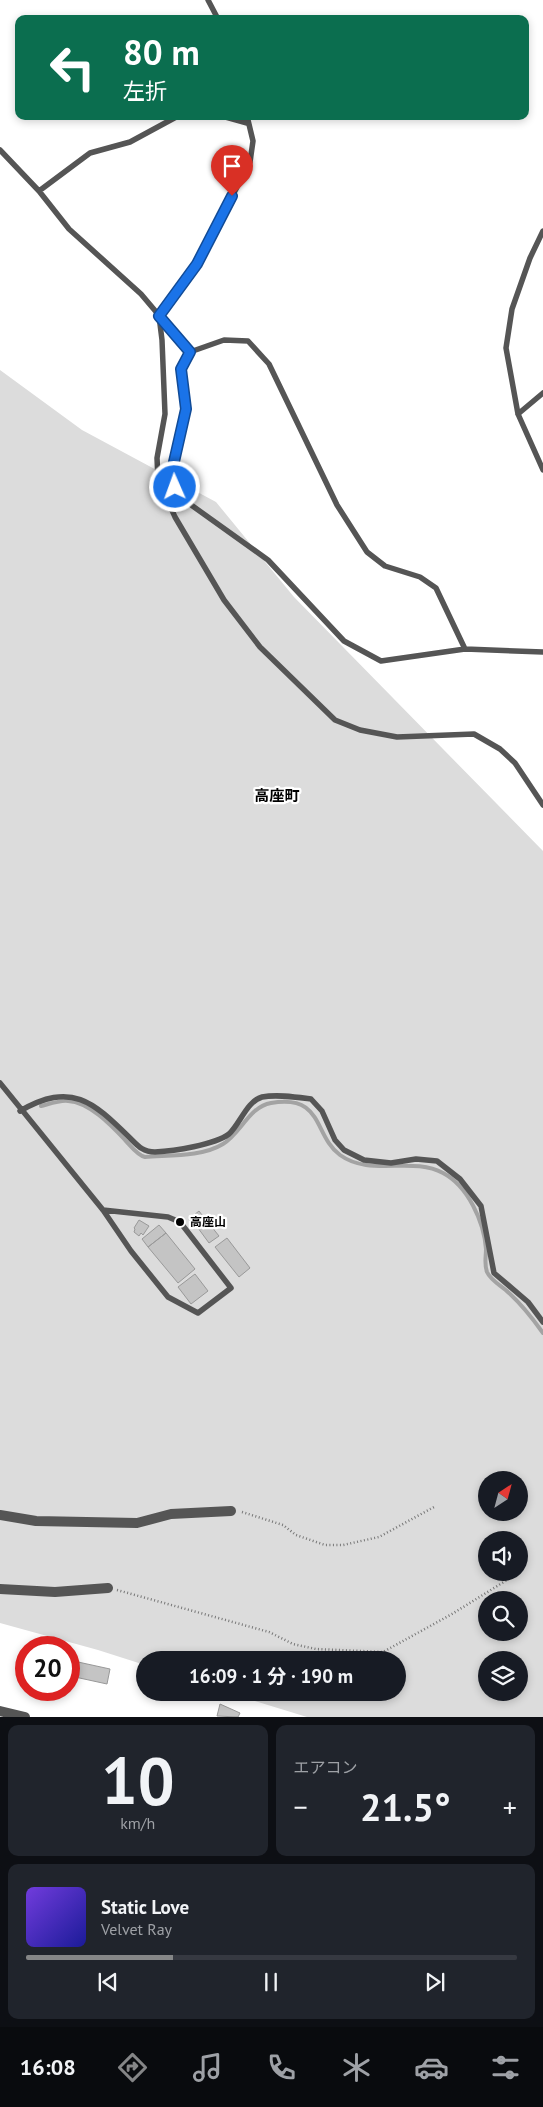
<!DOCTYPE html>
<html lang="ja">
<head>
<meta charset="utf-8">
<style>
	:root { --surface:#171b24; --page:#20242c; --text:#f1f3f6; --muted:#9ea1a6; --line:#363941; --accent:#858687 }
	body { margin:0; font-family:"PT Sans","Noto Sans JP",sans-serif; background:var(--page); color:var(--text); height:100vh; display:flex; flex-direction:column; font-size:19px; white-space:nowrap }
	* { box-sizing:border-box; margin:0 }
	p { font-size:16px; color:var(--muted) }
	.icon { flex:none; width:28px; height:28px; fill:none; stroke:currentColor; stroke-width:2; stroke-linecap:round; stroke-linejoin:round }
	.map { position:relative; height:1717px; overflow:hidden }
	.drawer { display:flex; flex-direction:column; gap:8px; padding:8px; background:#0d0f14; flex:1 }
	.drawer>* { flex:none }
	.hud { position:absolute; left:15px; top:15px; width:514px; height:105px; border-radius:10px; box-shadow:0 2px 8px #0003; background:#0b6e4f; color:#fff; overflow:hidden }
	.needle { width:32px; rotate:36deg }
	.controls { position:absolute; left:478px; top:1471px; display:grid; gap:10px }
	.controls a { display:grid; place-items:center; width:50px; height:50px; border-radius:50%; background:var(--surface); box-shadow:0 2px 8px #0003; font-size:25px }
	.speed { position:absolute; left:15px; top:1636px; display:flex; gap:10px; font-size:25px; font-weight:700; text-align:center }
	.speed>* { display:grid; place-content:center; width:65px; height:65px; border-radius:50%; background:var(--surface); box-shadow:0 2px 8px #0003; line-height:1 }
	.speed .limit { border:8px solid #d22; background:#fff; color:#111 }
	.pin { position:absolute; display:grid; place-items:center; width:42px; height:42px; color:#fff; margin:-51px -21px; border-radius:50% 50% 50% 0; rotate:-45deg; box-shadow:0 0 5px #0007 }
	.pin .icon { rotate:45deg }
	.me { position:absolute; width:55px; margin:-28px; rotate:358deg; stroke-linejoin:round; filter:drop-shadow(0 0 4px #0008) }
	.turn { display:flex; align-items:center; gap:18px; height:105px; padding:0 25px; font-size:22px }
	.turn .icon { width:65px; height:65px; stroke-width:2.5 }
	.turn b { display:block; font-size:35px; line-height:42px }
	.big { font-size:38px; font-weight:700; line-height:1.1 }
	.drawer .tile { flex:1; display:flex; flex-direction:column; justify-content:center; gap:8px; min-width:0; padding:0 18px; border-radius:10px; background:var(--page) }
	.drawer .dial { align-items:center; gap:0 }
	.dial b { font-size:65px; line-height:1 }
	.song { display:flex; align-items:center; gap:15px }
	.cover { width:60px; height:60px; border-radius:8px; background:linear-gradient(135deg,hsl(260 70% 55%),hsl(240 70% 35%)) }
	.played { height:5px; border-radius:2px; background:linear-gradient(90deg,var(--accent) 30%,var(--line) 30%) }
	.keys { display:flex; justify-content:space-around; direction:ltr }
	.heat { display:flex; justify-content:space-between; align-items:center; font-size:28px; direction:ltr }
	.drawer .tiles { flex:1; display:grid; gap:8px; grid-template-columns:1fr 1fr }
	.tile:last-child { grid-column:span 2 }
	.trip { position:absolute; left:136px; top:1651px; width:270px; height:50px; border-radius:25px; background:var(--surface); box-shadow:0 2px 8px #0003; font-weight:700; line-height:50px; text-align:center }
	.menu { display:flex; height:80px; justify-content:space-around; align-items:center; background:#090b0e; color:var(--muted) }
	.menu .icon { width:35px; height:35px }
	.menu .on { color:var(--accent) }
	.menu b { font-size:22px; color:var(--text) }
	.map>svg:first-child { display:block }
</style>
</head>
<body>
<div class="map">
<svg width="543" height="1717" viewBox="0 0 543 1717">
	<rect width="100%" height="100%" fill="#fff"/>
	<!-- green -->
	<path fill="#dcdcdc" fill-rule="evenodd" d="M0,370L82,430L216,502L294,597L543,851V1717H307L229,1693L398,1692V1660H145V1665L98,1650L0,1623ZM486,1480H519V1512H486ZM486,1540H519V1572H486ZM486,1600H519V1632H486ZM486,1660H519V1692H486Z"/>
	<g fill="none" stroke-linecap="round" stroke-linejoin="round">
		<!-- stream -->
		<path stroke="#a3a3a3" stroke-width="4" d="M41,1106C49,1104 60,1100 68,1101C89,1102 111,1125 125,1140C131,1146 137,1155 145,1157C169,1155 202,1157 223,1144C241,1133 249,1107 271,1103C324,1094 313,1135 340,1155C370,1177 412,1156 443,1173C468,1186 484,1222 486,1249C486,1257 484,1264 487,1272C491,1281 502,1286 509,1293C522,1305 533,1319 543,1333"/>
	</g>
	<!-- building -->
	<path fill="#c4c4c4" stroke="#999" d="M199,1211L205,1219L195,1227L189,1219Z
		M139,1220L149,1226L143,1235L141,1233L139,1236L134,1232L135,1229L134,1228Z
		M207,1221L219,1236L209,1243L198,1228Z
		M159,1225L166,1233L148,1247L142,1239Z
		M166,1233L195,1269L178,1283L148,1247Z
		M227,1238L250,1268L239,1277L215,1247Z
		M195,1274L208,1291L191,1304L178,1287Z
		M78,1662L110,1669L107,1684L75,1677Z
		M220,1704L240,1713L238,1717L217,1716Z"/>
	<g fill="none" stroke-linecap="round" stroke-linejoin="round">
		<!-- path -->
		<path stroke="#777" stroke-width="2.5" stroke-dasharray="1 2.5" stroke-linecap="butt" d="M242,1512L283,1525L296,1535L325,1545H343L379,1537L434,1507
			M117,1590L269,1632L293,1644L316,1649L383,1652L452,1614L515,1575"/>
		<!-- lane -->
		<path stroke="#555" stroke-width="5.5" d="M208,0L218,19
			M222,116L247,123
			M247,116L253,141L250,162L197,264L159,316L162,340L165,414L157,458L158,479L175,517L224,600L260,647L335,720L360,730L397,737L474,734L500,749L515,763L543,805
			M0,150L39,191L69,229L141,294L190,352
			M39,191L90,153L130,142L178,116
			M543,231L530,258L512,309L506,348L518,414L543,470
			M518,414L543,393
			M465,649L436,588L420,577L385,566L367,552L337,505L269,364L248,341L224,340L190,352L181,369L186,409L171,475L175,487L187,502L268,560L344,641L381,661L465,649L543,652
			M0,1083L103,1210L131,1251L168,1297L198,1313L231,1288L180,1222L168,1217L103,1210
			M20,1111C72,1081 93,1102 130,1138C138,1146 143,1152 155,1152C174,1151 214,1145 229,1134C240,1124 247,1101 262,1097C277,1094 296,1097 311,1099L322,1111L335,1140L344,1150L364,1160L391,1163L416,1159L437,1161L460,1179L481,1206L494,1273L528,1302L543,1322"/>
		<!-- street -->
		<path stroke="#555" stroke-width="10" d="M0,1515L36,1521L137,1523L171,1514L231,1511
			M0,1589L55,1592L108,1588
			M0,1711L25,1717"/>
	</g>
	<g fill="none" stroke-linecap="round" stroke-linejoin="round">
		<defs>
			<path id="route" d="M175,487L171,475L186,409L181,369L190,352L159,316L197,264L232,196"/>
		</defs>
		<!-- route casing -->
		<use href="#route" stroke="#114b97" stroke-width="12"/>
		<!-- route -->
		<use href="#route" stroke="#1a73e8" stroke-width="9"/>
	</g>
	<!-- markers -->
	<circle fill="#000" stroke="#fff" stroke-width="2" cx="180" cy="1222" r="5"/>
	<g text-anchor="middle" stroke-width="4.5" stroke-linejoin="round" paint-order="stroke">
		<!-- poi labels -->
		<g font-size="12" font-weight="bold" fill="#000" stroke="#fff" text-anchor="start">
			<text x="190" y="1226">高座山</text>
		</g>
		<!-- quarter labels -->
		<g font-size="15" font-weight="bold" fill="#000" stroke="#fff">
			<text x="277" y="801">高座町</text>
		</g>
	</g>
</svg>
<div class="controls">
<a><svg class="needle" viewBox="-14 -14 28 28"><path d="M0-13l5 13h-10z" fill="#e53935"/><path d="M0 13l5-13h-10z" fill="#9ea1a6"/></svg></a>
<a><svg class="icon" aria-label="sound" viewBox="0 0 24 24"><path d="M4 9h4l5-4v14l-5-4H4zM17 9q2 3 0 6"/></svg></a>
<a><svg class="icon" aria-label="search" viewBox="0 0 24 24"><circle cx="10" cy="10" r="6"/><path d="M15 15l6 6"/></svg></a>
<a><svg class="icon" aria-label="layers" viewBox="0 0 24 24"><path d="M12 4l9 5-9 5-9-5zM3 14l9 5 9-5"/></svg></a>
</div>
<div class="speed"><div class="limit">20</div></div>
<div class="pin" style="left:232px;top:196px;background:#d93025"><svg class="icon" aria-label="arrive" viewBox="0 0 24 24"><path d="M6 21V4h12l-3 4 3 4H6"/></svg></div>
<svg class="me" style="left:175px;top:487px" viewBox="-20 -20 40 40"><circle r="17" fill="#1a73e8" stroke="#fff" stroke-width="3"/><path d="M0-11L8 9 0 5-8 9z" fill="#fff"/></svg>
<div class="trip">16:09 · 1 分 · 190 m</div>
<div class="hud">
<div class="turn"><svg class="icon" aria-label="left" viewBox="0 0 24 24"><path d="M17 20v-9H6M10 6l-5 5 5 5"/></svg><div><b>80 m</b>左折</div></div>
</div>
</div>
<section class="drawer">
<div class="tiles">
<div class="tile dial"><b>10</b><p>km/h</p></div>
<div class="tile"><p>エアコン</p>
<div class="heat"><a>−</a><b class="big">21.5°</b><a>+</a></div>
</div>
<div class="tile">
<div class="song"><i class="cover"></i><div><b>Static Love</b><p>Velvet Ray</p></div></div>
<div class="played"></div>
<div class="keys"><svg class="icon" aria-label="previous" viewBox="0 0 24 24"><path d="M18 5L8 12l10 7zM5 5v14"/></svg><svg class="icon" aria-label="pause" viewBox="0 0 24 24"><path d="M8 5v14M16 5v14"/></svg><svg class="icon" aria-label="next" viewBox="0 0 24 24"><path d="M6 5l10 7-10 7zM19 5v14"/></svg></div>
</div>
</div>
</section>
<nav class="menu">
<b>16:08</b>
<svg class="icon on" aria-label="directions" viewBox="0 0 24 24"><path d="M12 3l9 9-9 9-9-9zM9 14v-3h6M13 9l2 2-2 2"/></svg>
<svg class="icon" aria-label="music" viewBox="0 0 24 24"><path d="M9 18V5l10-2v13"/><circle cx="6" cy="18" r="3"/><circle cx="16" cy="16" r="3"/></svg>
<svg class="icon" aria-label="phone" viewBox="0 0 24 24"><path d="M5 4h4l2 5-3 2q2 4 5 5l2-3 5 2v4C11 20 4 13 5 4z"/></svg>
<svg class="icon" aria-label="climate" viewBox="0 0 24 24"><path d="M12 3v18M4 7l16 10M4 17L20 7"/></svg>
<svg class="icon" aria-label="car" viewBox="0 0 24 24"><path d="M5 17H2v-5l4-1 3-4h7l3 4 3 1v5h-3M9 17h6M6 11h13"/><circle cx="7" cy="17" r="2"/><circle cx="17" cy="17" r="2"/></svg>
<svg class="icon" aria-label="filters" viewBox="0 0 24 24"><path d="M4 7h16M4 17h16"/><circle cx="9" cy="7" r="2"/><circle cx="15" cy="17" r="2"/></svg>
</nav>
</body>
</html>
